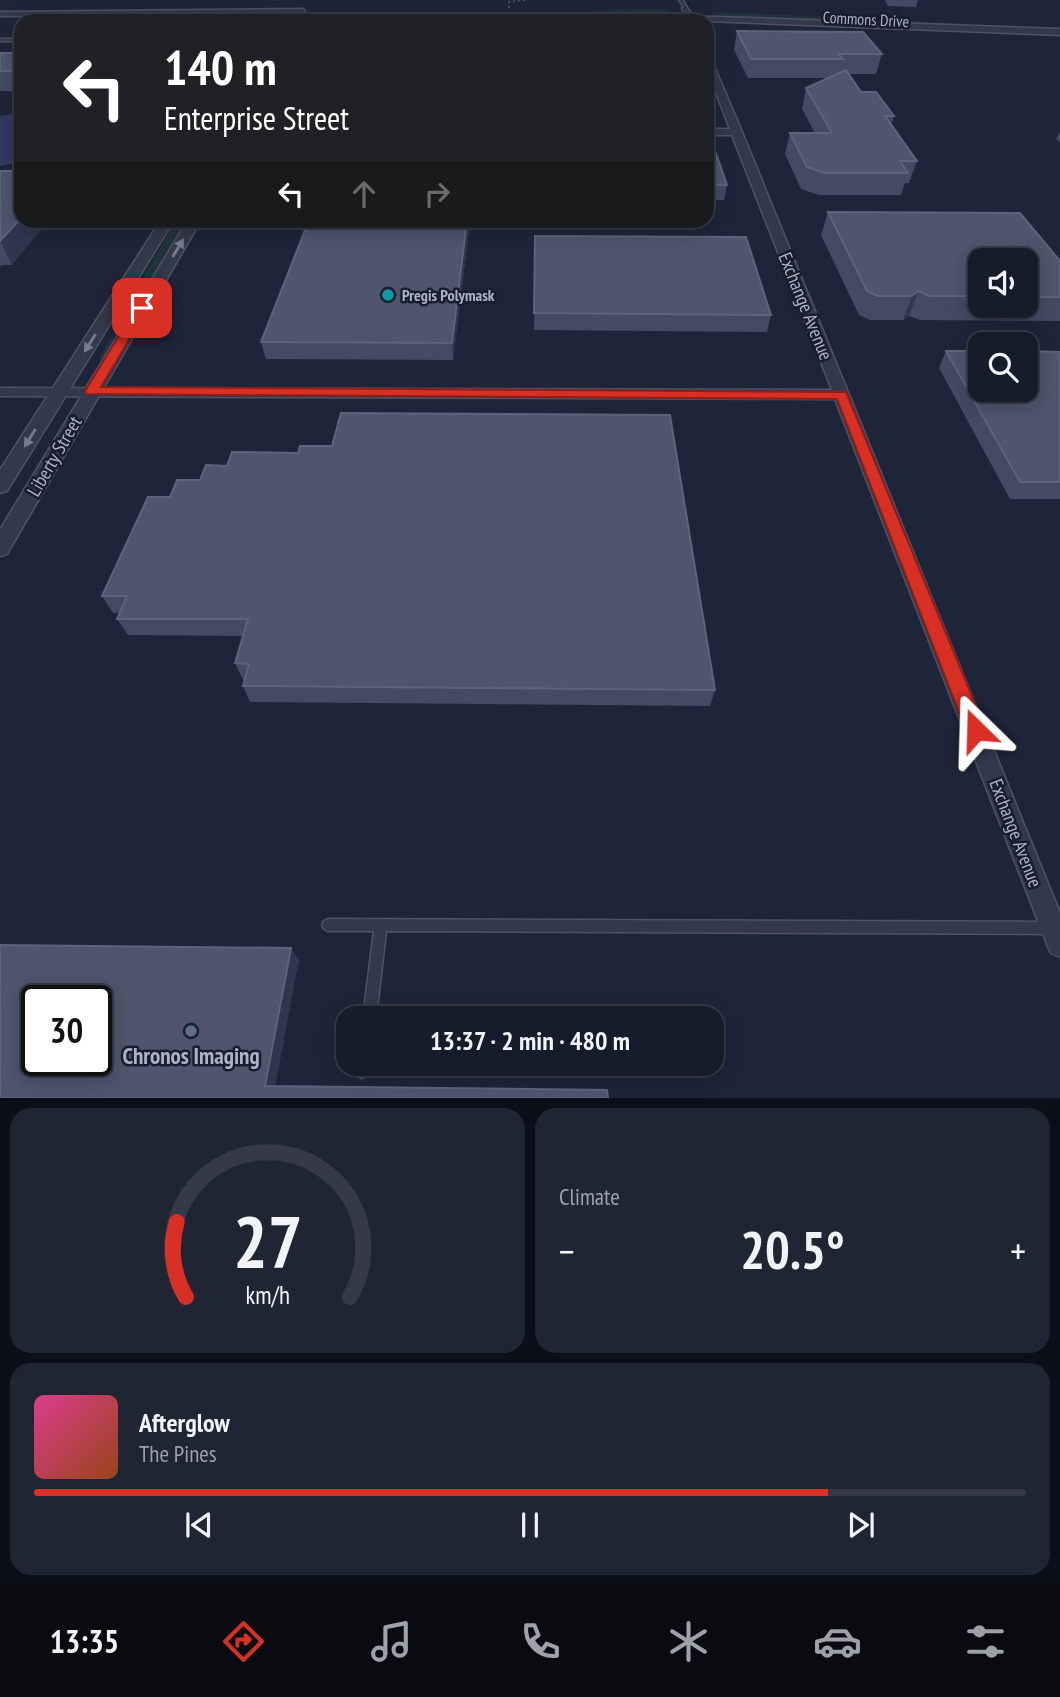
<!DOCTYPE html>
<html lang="en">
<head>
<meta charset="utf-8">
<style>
	:root { --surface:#171c2b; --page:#202533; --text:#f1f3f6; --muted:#9ea1a9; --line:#363a47; --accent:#d93025 }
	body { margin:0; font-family:"PT Sans Narrow",sans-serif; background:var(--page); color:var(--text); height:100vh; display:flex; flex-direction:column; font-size:26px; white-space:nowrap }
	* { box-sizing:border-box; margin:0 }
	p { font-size:23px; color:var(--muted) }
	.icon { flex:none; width:38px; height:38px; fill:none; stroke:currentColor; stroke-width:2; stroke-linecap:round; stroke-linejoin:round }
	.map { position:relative; height:1098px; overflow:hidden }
	.drawer { display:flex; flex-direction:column; gap:10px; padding:10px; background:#0d0f18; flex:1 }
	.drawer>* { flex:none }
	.banner { position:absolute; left:14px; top:14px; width:700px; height:214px; border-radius:21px; box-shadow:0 4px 18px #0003,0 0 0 2px var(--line); background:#202124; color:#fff; overflow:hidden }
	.buttons { position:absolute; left:968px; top:248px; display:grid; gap:14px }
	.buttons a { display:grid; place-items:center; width:70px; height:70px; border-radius:14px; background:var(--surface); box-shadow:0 4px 18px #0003,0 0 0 2px var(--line); font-size:35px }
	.speed { position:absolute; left:21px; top:985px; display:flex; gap:14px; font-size:35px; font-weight:700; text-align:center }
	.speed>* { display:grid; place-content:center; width:91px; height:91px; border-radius:50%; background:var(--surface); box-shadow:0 4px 18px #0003,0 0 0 2px var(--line); line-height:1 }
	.speed .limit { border:4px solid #111; border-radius:10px; background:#fff; color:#111 }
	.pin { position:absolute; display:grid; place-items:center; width:60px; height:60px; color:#fff; margin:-30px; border-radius:14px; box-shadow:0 4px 10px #0006 }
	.me { position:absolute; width:77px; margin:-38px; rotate:338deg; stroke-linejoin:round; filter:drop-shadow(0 0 5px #0008) }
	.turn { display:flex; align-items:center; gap:24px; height:147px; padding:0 35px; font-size:32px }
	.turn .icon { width:91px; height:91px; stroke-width:2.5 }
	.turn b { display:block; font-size:49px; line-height:60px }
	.lanes { display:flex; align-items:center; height:66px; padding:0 35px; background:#0003; justify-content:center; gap:35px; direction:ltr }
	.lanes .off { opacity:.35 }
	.big { font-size:52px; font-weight:700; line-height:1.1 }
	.drawer .card { flex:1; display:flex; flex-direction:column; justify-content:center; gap:10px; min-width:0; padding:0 24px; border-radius:21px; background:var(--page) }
	.drawer .dial { align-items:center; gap:0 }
	.dial svg { height:182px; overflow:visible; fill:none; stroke:var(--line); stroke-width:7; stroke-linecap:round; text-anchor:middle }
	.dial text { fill:var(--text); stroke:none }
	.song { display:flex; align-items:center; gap:21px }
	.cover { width:84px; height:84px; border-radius:10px; background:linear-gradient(135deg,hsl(330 70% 55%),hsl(20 70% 35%)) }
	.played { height:7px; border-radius:4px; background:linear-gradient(90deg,var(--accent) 80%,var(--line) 80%) }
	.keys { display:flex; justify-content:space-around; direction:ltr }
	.heat { display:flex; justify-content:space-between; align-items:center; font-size:38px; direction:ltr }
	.drawer .tiles { flex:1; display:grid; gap:10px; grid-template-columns:1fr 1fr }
	.card:last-child { grid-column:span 2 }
	.trip { position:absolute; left:336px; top:1006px; width:388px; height:70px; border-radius:21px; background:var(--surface); box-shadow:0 4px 18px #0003,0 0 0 2px var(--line); font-weight:700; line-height:70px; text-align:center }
	.dock { display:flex; height:112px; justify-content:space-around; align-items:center; background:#090b11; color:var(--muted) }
	.dock .icon { width:49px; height:49px }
	.dock .current { color:var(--accent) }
	.dock b { font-size:32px; color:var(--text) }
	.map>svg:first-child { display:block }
</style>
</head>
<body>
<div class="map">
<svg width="1060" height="1099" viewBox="0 0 1060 1099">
	<rect width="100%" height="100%" fill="#1f2539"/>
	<!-- green -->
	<path fill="#21333a" d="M629,9H665L675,13L668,16H525Z
		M718,12L970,24L975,26L712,17L709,15Z
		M176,221H187L103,359L99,358C126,313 148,265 176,221Z"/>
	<!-- water -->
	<path fill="#303a60" d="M21,112V162L0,166V116Z"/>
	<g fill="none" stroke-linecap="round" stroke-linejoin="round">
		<defs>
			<path id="service" d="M679,0H683L687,9H685Z
				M0,39H21V41H0Z
				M328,919L1051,922L1055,924L1057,928L1055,932L1051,934L386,931L376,1018H363L374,931H328L324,929L322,925L324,921Z
				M356,1064H370L367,1076L362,1078L357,1076L355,1071Z"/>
			<path id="minor" d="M686,6L696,21H688L682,8Z
				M303,9L306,13L0,16V12Z
				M707,57L711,59L742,132L1060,913V957L1051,953L1047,944L835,399L0,396V388L832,390L732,135H707V129H730L707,69Z"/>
			<path id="tertiary" d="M299,15L718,17L1060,29V35L707,21L296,20V16Z
				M161,220H174L7,491L0,493V470Z
				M188,220H201L7,554L0,556V530Z"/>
		</defs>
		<!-- service casing -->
		<use href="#service" stroke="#4e5264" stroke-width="3"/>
		<!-- minor casing -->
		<use href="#minor" stroke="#4e5264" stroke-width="3"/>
		<!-- tertiary casing -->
		<use href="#tertiary" stroke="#4e5264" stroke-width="3"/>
		<!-- path -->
		<path stroke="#3f5058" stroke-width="2" stroke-dasharray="2.5 2.5" stroke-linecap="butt" d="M509,8V2L525,0"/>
		<!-- service -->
		<use href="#service" fill="#33384a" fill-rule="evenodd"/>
		<!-- minor -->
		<use href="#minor" fill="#33384a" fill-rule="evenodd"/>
		<!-- tertiary -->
		<use href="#tertiary" fill="#33384a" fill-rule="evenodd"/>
	</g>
	<!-- wall -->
	<path fill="#434a61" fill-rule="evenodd" d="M885,0H918L916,7L888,6Z
		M737,31L882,54L876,74H849L861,92L894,116L891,125L917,161L909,183H905L901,195H819L801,189L785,154L790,133H815L802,109L806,88L829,78H748L734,50Z
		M0,53H21V91H0Z
		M1060,132V143L1056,139Z
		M707,148L727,185L724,200H707Z
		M0,171L12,265H3L0,266Z
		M828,212L1060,261V321L920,320L909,316L903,320H870L859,315L821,235ZM980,261H1026V306H980Z
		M469,230L453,360L266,359L261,342Z
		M535,236L771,315L767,332L534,330Z
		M946,351L1060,352V499H1010L939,368Z
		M148,497L715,690L710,706L250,702L243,686L244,680H243L235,663L243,636L128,635L117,619L120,613H113L102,596Z"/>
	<!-- shaded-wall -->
	<path fill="#30364c" d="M21,218V220H49L12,265L0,241Z
		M467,220H468L469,230L453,360L452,343Z
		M918,291L909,316L903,320L912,296Z
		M291,948L299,960L274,1093L265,1086Z"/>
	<!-- building -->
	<path fill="#4e556c" stroke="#5d647a" stroke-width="2" fill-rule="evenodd" d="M737,31L863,32L882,54H839L843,59H751Z
		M0,53H21V71H0Z
		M846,70L861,92H876L894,116H885L917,161H900L908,173H825L807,167L790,133H832L806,88Z
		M707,148H714L727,185H707Z
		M0,171H21V218L0,241Z
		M828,212L1020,213L1060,261V297H1026V261H980V296H930L918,291L912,296H878L867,291Z
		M309,220H467L452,343L261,342Z
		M535,236L746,237L771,315L534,313Z
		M946,351H980V390H1026V351L1060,352V482H1020Z
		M341,413L670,415L715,690L243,686L249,664L235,663L248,619H117L127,596H102L148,497H170L177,480H200L206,465L227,466L232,452L298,453L300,446H332Z
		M0,945L291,948L265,1086L607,1090L608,1098H0ZM37,1001H96V1060H37Z"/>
	<!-- one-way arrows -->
	<defs><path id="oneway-solid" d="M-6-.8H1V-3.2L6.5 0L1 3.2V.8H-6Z" transform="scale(1.75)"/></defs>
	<g fill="#767b8e">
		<use href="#oneway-solid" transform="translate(178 248) rotate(-59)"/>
		<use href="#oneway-solid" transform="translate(90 343) rotate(122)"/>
		<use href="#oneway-solid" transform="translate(30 438) rotate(122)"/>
	</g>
	<!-- route -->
	<path fill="#d93025" stroke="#8d1f18" stroke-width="2" d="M138,305L148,308L101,387L846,392L986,730L983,736L976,739L969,736L966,730L837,399L87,394L85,391Z"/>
	<!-- markers -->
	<circle fill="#0f9aa8" stroke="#191d2e" stroke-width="2.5" cx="388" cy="295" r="7"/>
	<circle fill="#5c6f8a" stroke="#191d2e" stroke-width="2.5" cx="191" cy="1031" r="7"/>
	<g text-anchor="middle" stroke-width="5" stroke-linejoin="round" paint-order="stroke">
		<!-- far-street labels -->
		<g font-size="16" fill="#adb2c6" stroke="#191d2e">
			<text transform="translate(866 19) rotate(3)" y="6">Commons Drive</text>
		</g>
		<!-- far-poi labels -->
		<g font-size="16" font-weight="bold" fill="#adb2c6" stroke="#191d2e" text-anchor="start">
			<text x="402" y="301">Pregis Polymask</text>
		</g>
		<!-- street labels -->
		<g font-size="19" fill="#adb2c6" stroke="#191d2e">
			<text transform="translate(806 306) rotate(68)" y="7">Exchange Avenue</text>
			<text transform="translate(54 456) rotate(-60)" y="7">Liberty Street</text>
			<text transform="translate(1016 833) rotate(69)" y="7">Exchange Avenue</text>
		</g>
		<!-- near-poi labels -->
		<g font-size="23" font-weight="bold" fill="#adb2c6" stroke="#191d2e">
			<text x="191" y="1064">Chronos Imaging</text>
		</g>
	</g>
</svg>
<div class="buttons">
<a><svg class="icon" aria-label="sound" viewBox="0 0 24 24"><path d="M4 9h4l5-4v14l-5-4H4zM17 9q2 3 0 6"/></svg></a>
<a><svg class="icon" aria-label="search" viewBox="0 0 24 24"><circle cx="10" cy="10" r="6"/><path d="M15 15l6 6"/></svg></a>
</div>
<div class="speed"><div class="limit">30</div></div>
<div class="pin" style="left:142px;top:308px;background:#d93025"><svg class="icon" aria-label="arrive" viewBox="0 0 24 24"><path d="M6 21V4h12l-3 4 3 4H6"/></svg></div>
<svg class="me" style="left:976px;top:730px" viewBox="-20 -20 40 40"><path d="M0-17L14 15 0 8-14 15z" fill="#d93025" stroke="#fff" stroke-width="4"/></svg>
<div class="trip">13:37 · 2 min · 480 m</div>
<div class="banner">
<div class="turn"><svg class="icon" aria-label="left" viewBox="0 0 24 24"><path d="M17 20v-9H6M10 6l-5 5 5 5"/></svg><div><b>140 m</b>Enterprise Street</div></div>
<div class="lanes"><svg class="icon" aria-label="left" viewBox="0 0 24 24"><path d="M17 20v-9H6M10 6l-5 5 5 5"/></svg><svg class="icon off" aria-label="ahead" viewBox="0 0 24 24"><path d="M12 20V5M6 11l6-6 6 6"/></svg><svg class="icon off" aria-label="right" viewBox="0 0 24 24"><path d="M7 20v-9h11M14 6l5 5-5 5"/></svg></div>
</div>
</div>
<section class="drawer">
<div class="tiles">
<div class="card dial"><svg viewBox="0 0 100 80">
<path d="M14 69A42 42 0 1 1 86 69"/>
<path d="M14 69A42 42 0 0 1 10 36" stroke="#d93025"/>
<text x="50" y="56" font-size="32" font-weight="700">27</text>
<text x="50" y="72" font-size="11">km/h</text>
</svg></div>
<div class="card"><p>Climate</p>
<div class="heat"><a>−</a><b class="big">20.5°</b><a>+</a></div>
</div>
<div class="card">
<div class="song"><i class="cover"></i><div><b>Afterglow</b><p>The Pines</p></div></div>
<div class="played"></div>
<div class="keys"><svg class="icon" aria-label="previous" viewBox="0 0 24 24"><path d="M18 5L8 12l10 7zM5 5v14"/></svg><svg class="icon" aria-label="pause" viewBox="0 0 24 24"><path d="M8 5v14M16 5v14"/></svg><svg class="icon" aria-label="next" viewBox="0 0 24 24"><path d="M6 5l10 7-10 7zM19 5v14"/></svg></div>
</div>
</div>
</section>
<nav class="dock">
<b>13:35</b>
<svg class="icon current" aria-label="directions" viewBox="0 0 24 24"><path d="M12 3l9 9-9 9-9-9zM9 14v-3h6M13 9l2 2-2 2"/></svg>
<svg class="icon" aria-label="music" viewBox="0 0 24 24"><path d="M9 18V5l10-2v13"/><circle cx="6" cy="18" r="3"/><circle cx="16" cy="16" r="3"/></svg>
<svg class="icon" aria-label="phone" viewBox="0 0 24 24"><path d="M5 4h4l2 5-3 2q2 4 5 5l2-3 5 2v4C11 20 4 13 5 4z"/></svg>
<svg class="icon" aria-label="climate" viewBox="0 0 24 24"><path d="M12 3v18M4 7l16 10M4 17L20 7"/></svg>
<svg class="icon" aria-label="car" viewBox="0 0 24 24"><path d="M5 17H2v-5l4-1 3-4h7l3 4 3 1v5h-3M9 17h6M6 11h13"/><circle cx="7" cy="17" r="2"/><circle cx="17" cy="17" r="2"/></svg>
<svg class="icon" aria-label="filters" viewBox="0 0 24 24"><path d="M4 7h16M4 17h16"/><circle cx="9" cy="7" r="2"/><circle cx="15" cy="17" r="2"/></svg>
</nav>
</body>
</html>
